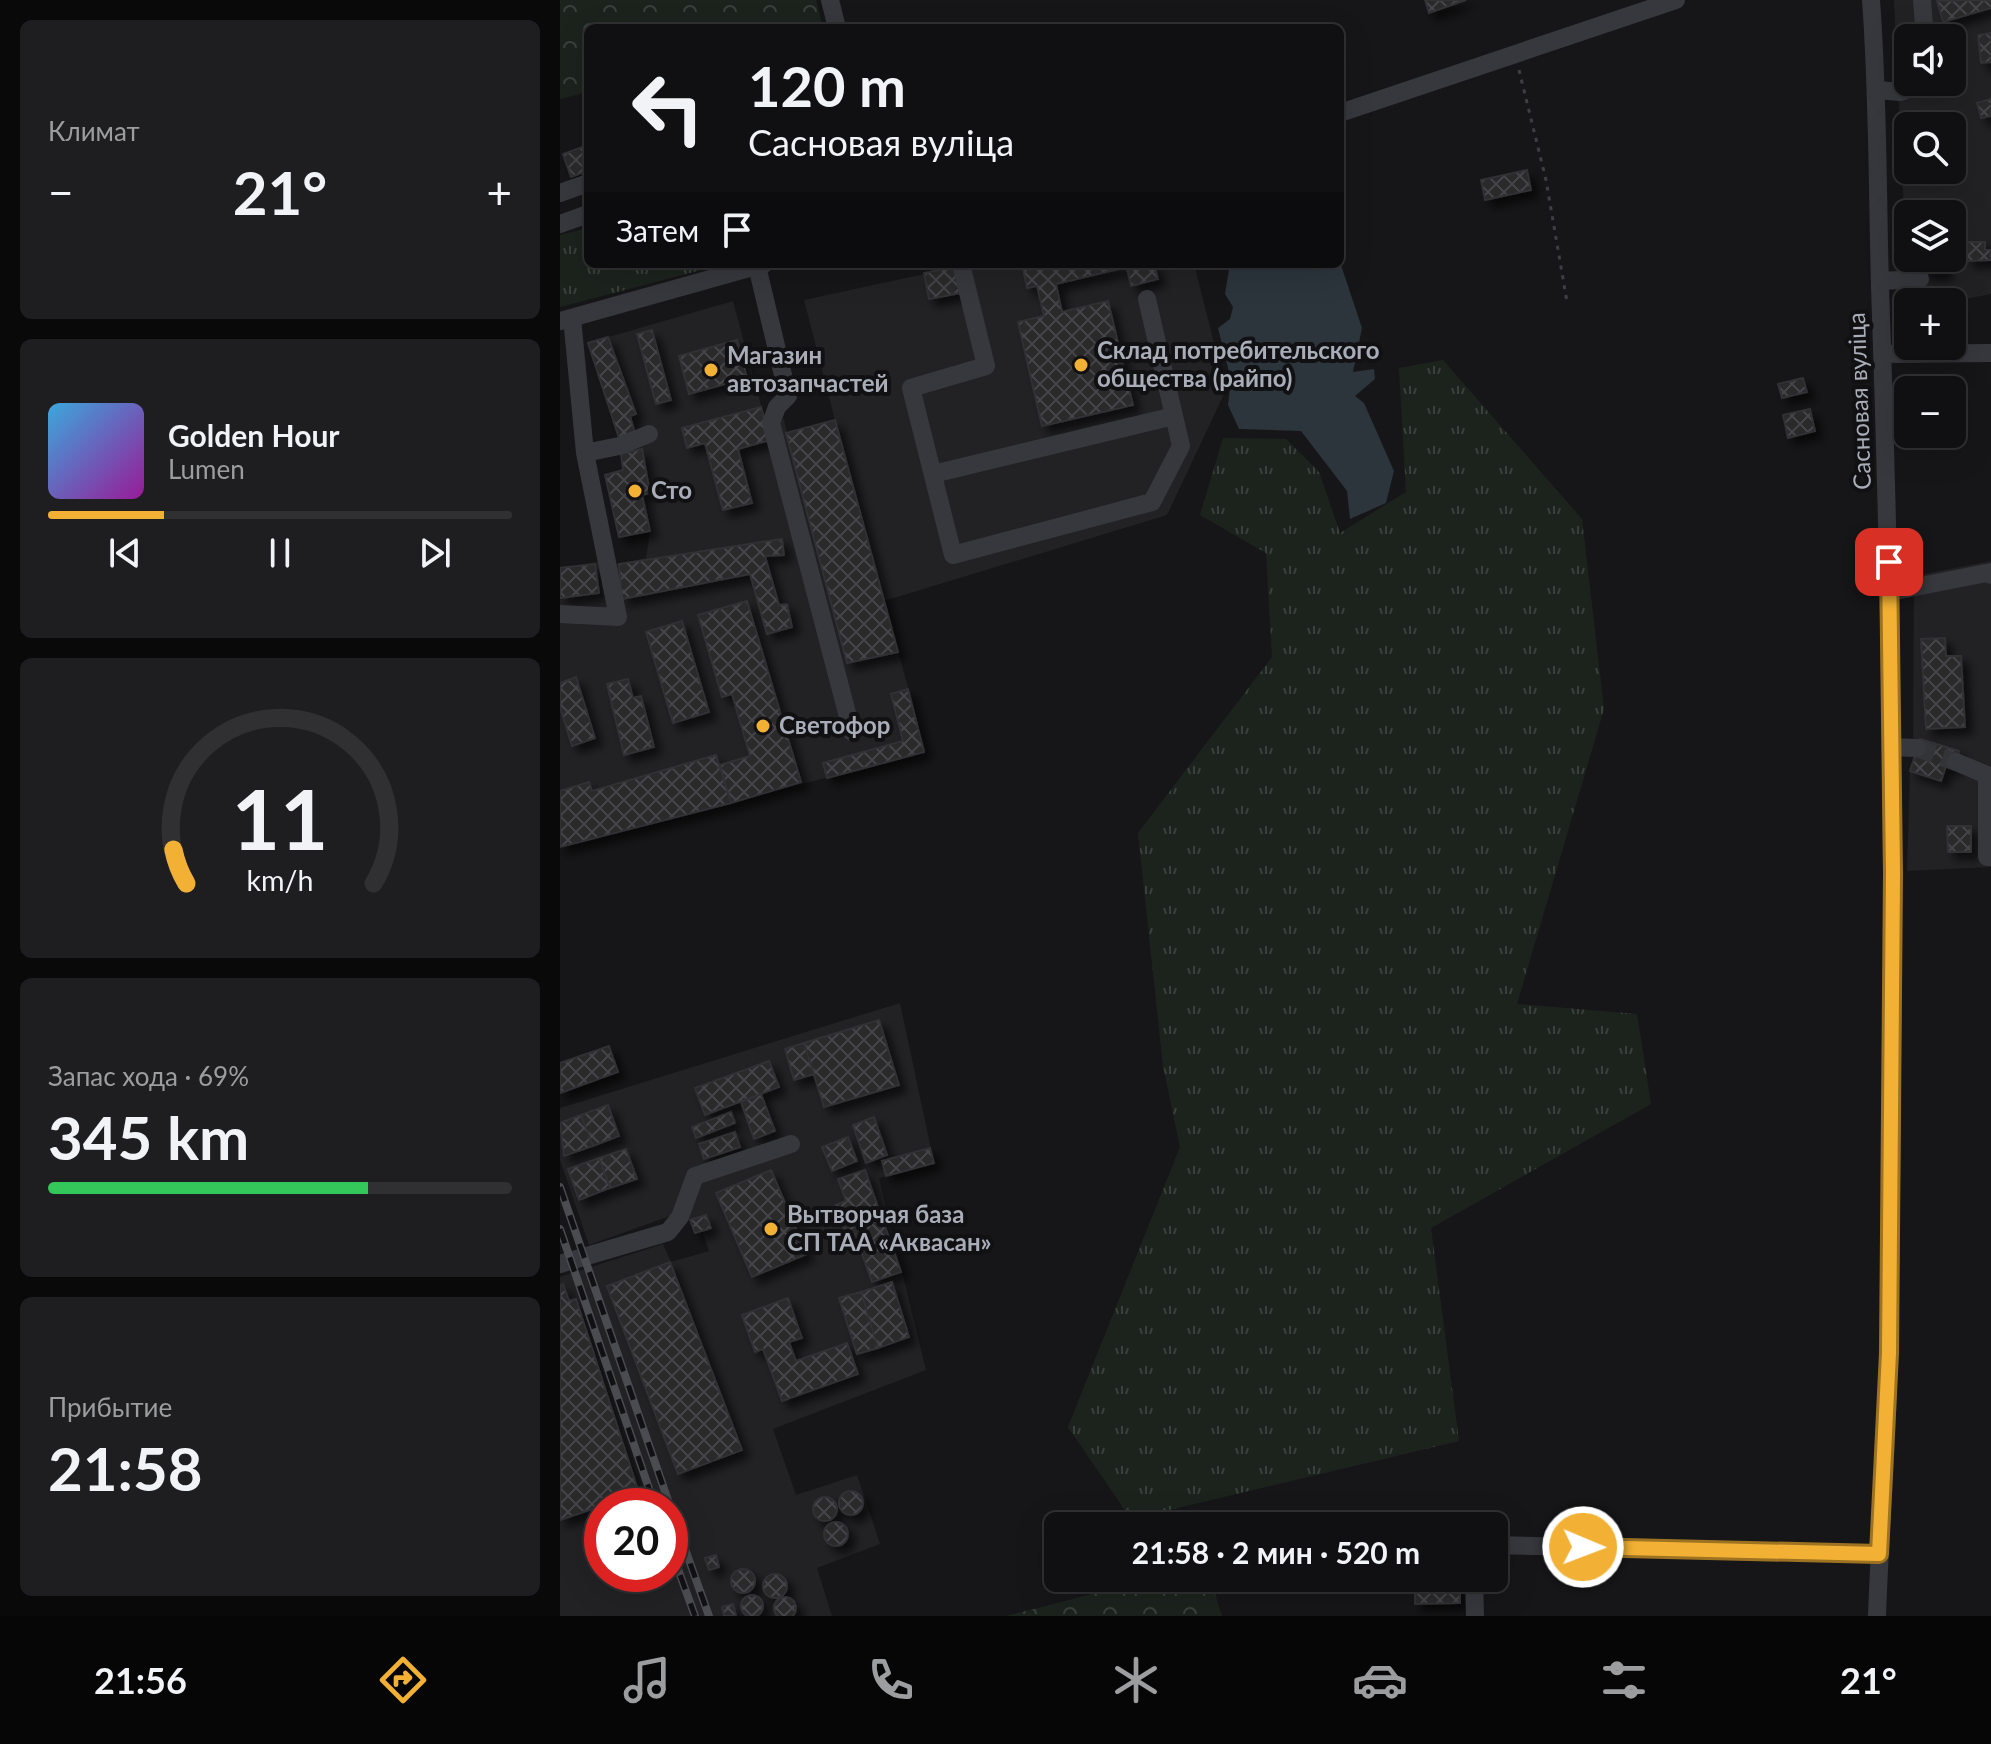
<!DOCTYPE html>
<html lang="ru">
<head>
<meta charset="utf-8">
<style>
	:root { --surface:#101012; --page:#1e1e20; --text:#f1f3f6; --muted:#9c9d9f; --line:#303032; --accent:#f2b134 }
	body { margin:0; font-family:Lato,sans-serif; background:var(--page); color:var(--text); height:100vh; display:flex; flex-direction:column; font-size:30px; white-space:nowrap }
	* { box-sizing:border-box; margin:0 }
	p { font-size:26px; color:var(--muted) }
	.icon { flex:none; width:44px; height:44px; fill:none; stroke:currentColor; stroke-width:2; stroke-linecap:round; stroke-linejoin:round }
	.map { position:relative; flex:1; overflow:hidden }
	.drawer { display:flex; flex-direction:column; gap:20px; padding:20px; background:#09090a; width:560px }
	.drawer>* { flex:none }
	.banner { position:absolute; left:24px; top:24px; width:760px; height:244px; border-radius:12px; box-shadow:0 8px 32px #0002,0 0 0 2px var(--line); background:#101012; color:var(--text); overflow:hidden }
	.controls { position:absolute; left:1334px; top:24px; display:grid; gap:16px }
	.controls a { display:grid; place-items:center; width:72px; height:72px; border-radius:12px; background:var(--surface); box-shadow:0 8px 32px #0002,0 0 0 2px var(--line); font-size:40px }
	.speed { position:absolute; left:24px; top:1488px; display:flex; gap:16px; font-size:40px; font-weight:700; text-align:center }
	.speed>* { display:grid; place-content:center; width:104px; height:104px; border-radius:50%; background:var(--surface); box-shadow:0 8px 32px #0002,0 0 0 2px var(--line); line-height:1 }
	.speed .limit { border:12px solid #d22; background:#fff; color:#111 }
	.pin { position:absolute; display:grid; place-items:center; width:68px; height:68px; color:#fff; margin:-34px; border-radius:16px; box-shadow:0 4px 12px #0006 }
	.me { position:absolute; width:88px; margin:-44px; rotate:91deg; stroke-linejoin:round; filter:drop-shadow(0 0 6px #0008) }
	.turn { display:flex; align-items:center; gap:28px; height:168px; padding:0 32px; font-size:36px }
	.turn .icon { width:104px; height:104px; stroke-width:2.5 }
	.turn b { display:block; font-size:56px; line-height:68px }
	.then { display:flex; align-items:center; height:76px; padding:0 32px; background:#0003; gap:16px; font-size:30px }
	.big { font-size:60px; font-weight:700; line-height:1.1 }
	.drawer .tile { flex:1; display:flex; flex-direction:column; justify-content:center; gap:12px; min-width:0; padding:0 28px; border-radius:12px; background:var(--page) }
	.drawer .dial { align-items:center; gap:0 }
	.dial svg { height:208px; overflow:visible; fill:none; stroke:var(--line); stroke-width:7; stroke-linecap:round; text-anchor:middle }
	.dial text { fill:var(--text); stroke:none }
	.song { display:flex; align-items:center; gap:24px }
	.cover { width:96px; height:96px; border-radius:12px; background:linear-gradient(135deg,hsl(200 70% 55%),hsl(300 70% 35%)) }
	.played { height:8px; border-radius:4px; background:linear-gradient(90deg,var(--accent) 25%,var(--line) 25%) }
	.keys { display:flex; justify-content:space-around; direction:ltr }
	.heat { display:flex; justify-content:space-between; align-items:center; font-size:44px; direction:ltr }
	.charge { height:12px; border-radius:6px; background:linear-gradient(90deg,#34c759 69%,var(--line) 0) }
	.trip { position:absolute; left:484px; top:1512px; width:464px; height:80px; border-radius:12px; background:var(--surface); box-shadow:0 8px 32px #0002,0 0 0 2px var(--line); font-weight:700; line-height:80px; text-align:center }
	.tabs { display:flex; height:128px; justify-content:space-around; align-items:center; background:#060607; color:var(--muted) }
	.tabs .icon { width:56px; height:56px }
	.tabs .current { color:var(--accent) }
	.tabs b { font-size:36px; color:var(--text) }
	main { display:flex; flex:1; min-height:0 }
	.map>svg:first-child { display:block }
</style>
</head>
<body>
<main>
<section class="drawer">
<div class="tile"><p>Климат</p>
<div class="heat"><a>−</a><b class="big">21°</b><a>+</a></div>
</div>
<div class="tile">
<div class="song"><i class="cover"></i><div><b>Golden Hour</b><p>Lumen</p></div></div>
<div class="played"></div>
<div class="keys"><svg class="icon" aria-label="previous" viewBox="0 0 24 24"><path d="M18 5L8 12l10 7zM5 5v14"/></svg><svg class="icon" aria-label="pause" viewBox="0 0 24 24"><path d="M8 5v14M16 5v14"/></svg><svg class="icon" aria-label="next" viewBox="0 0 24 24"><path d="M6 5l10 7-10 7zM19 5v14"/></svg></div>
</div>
<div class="tile dial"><svg viewBox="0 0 100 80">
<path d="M14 69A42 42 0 1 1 86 69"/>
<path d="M14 69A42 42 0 0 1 9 56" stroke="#f2b134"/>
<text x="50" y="56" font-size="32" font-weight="700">11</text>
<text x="50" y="72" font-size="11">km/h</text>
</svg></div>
<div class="tile"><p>Запас хода · 69%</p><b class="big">345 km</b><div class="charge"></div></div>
<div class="tile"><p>Прибытие</p><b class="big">21:58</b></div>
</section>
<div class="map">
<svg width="1431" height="1616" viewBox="0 0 1431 1616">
	<defs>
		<pattern id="grass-tufts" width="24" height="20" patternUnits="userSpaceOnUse" patternTransform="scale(2)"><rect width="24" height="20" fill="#1c231d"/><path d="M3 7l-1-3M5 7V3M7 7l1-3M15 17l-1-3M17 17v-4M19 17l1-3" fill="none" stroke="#3a403c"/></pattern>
		<pattern id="forest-crowns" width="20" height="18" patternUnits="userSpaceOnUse" patternTransform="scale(2)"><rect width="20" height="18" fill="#1c231d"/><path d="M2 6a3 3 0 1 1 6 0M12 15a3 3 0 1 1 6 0" fill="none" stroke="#3a403c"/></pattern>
		<pattern id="building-cross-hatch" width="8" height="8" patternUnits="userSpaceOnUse" patternTransform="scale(2)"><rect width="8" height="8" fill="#29292c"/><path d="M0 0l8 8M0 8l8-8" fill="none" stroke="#454548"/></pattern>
		<filter id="shadow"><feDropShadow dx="7" dy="7" stdDeviation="4" flood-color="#0009"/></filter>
	</defs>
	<rect width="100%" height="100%" fill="#161618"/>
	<!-- built -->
	<path fill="#222225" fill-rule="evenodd" d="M1334,0H1431V294L1390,302H1348ZM1348,38H1392V82H1348ZM1348,126H1392V170H1348ZM1348,214H1392V258H1348Z
		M410,264H634L666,390L607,515L324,601L366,752L0,847V568L44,561L59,564L86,558L90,532L59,537L45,475L63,470L59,438L28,343L173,301L206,424L224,419L227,433L275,420L244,300Z
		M1431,561V867L1347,871L1350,771L1359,740H1353L1354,576Z
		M340,1003L374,1163L319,1178L366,1370L213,1429L236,1495L297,1475L320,1544L257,1568L272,1616H0V1277L103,1244L111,1262L149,1251L142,1231L135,1233L130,1220L113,1215L29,1245L0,1160V1108ZM42,1506H110V1574H42Z"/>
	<!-- grass -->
	<path fill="url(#grass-tufts)" d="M28,228V264H164L0,307V235Z
		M883,360L1022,519L1044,709L957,1004L1077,1014L1091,1104L871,1228L899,1441L571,1519L508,1427L620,1147L603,1066L578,833L712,657L706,553L640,515L663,438L726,439L759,472L780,533L846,492L839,368Z"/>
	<!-- forest -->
	<path fill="url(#forest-crowns)" d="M0,0H256L263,28H28V92L0,99Z
		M596,1578H650L662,1616H446Z"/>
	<!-- water -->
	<path fill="#2c353c" d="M780,262L802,328L793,372L814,369L815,379L795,396L804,403L834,471L826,503L790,519L787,491L741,431L679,429L668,405L671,380L658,328L670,319L673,307L665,294L670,264Z"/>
	<!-- building -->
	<path fill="url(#building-cross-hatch)" stroke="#303034" stroke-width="2" filter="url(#shadow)" d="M865,0H906L869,13Z
		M1431,0V8L1383,22L1377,1Z
		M1431,33V62L1421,63L1418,35Z
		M1431,99V116L1421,118L1417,103Z
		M28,145V171L11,177L3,154Z
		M967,170L971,190L925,200L921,180Z
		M1406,242H1425V250H1431V260L1407,261Z
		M1362,258H1384L1385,273H1363Z
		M462,264H558L559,269L496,284L502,312L548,301L573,405L482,426L458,322L484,316L477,286L467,288Z
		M558,264H594L598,279L571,286L567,268L559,269Z
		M396,267L401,293L369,299L364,273Z
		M92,330L111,400L96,404L77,334Z
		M48,337L76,414L70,416L75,433L59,438L28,343Z
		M177,340L187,378L129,394L119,356Z
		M1243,378L1247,392L1222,398L1218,384Z
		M201,407L210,440L178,449L192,503L163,510L145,443L127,448L122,428Z
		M1250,409L1255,431L1228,438L1223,415Z
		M275,420L338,652L287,663L226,433Z
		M82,449L90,493L82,495L90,531L59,537L45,475L63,470L61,454Z
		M222,539L224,555L205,556L219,605L227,604L232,627L207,634L190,574L62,599L59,564Z
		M35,564L39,593L0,598V568Z
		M187,601L241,782L171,803L160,765L190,756L172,694L162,697L138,615Z
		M122,621L149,712L113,723L86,632Z
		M1385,638L1386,656H1401L1405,727L1366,729L1361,639Z
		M16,677L35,738L12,746L0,707V683Z
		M68,679L73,698L81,696L94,747L64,755L47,684Z
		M348,689L364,752L267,778L263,763L343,741L331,694Z
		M1360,739L1399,751L1394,769L1386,766L1381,781L1350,771Z
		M156,755L171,803L0,847V791L29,782L32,791Z
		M1387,826H1411V852H1388Z
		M319,1020L339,1085L264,1107L244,1043Z
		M244,1043L254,1074L234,1080L225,1049Z
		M49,1046L58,1072L0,1093V1063Z
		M209,1061L219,1087L145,1115L135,1088Z
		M201,1094L215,1131L194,1139L181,1102Z
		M48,1105L59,1136L33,1146L21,1115Z
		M171,1112L175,1123L136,1138L132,1127Z
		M21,1115L33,1146L4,1156L0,1123Z
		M314,1117L327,1155L306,1163L293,1125Z
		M175,1132L180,1147L144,1159L139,1144Z
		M288,1137L297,1161L272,1171L262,1147Z
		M370,1148L374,1163L326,1176L322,1161Z
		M66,1149L77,1179L50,1188L39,1158Z
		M39,1158L50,1188L19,1200L8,1169Z
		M211,1170L247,1254L192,1277L156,1193Z
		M305,1170L341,1272L312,1282L295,1234L287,1237L275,1205L286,1201L278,1179Z
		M146,1215L151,1228L135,1233L130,1220Z
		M110,1262L182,1450L118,1474L47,1286Z
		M332,1282L349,1337L318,1348L301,1292Z
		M3,1284L9,1301L16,1299L79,1493L0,1520V1286Z
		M301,1292L318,1348L297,1354L279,1298Z
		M228,1298L242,1338L229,1342L236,1361L287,1343L298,1374L222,1401L203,1349L195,1352L182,1315Z
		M279 1503a12 12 0 1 1 24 0a12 12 0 1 1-24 0Z
		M253 1509a12 12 0 1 1 24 0a12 12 0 1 1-24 0Z
		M264 1534a12 12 0 1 1 24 0a12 12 0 1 1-24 0Z
		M156,1555L159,1567L149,1570L145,1558Z
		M171 1581a12 12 0 1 1 24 0a12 12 0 1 1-24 0Z
		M203 1586a12 12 0 1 1 24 0a12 12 0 1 1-24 0Z
		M855,1578H900V1603L855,1604Z
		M181 1606a11 11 0 1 1 22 0a11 11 0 1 1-22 0Z
		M214 1608a11 11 0 1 1 22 0a11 11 0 1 1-22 0Z
		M173,1604L176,1616H164L162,1607Z"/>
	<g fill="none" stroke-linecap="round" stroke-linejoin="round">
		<!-- minor-tunnel -->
		<path stroke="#333438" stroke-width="18" stroke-dasharray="18 9" stroke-linecap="butt" d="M1357,748L1396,762"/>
		<!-- path -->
		<path stroke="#3d3f44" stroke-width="3" stroke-dasharray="4 6" stroke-linecap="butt" d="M959,70L986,180L1007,302"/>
		<!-- minor -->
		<path stroke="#37383d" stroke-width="18" d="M270,0L277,28
			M1311,0C1319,106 1317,211 1321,317C1333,661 1335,1004 1329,1348C1328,1437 1320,1527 1317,1616
			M1362,0L1365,38
			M1318,90L1340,92L1368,82
			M780,113L1116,0
			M0,193L28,183
			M0,224L28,214
			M197,266L228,396L217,407L211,423L292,732
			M1320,281L1360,279
			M587,299L614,416
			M12,318L25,453L59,446L89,434
			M0,321L204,264
			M1322,354L1431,353
			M373,474L614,416L621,446L592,502L393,555L351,388L426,366L401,264
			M1330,592L1431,572V575
			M0,614L58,617L25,453
			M1332,747L1357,748
			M1396,762L1427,775V857H1431
			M0,1264L108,1232L120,1217L135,1176L231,1144
			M934,1545L1319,1554
			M914,1578L915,1616"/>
		<defs>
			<path id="rail" d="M0,1187L110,1506
				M0,1229L95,1506
				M110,1507L149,1616
				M110,1547L135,1616"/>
		</defs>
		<!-- rail casing -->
		<use href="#rail" stroke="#4a4c52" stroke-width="8"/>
		<!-- rail -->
		<use href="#rail" stroke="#111113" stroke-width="5" stroke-dasharray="15" stroke-linecap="butt"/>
	</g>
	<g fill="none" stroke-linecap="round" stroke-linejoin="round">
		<defs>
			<path id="route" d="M1023,1547L1319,1554L1329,1353L1333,873L1329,562"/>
		</defs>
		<!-- route casing -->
		<use href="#route" stroke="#9d7322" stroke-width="20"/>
		<!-- route -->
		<use href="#route" stroke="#f2b134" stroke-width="14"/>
	</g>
	<!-- markers -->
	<g fill="#f2b134" stroke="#111113" stroke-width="3">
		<circle cx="521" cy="365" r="8"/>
		<circle cx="151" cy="370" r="8"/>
		<circle cx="75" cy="491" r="8"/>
		<circle cx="203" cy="726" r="8"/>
		<circle cx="211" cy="1229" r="8"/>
	</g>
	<g text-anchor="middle" stroke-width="8" stroke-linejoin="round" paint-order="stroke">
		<!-- poi labels -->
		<g font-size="24" font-weight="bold" fill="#a8adb8" stroke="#111113" text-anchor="start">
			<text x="537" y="359">Склад потребительского<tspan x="537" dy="28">общества (райпо)</tspan></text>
			<text x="167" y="364">Магазин<tspan x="167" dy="28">автозапчастей</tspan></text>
			<text x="91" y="499">Сто</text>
			<text x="219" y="734">Светофор</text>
			<text x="227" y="1223">Вытворчая база<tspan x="227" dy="28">СП ТАА «Аквасан»</tspan></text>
		</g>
		<!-- street labels -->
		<g font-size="24" fill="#a8adb8" stroke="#111113">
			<text transform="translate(1300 401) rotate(-92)" y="8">Сасновая вуліца</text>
		</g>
	</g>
</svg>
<div class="controls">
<a><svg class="icon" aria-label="sound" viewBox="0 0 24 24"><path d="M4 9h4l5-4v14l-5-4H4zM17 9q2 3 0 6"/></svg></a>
<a><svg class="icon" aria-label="search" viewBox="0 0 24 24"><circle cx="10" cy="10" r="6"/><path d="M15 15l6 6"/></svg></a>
<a><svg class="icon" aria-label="layers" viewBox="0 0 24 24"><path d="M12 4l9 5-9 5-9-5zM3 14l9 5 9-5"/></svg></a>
<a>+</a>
<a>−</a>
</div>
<div class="speed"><div class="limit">20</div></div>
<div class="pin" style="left:1329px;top:562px;background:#d93025"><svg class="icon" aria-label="arrive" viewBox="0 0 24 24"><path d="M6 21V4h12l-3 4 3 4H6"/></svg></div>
<svg class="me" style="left:1023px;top:1547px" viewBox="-20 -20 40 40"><circle r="17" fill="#f2b134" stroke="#fff" stroke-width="3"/><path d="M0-11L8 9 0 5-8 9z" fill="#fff"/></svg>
<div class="trip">21:58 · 2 мин · 520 m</div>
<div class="banner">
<div class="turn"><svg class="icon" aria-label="left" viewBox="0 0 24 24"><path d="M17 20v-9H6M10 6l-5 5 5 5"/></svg><div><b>120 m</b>Сасновая вуліца</div></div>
<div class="then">Затем<svg class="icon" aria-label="arrive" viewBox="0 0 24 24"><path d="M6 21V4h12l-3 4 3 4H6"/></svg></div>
</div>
</div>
</main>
<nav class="tabs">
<b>21:56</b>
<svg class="icon current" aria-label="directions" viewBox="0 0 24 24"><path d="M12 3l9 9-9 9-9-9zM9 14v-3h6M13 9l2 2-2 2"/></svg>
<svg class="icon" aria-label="music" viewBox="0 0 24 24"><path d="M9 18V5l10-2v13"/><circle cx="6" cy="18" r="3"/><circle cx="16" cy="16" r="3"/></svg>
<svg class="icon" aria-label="phone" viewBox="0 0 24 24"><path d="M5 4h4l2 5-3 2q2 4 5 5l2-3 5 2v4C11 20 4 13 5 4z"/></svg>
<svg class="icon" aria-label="climate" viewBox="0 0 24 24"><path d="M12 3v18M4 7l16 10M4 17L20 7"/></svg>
<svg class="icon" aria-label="car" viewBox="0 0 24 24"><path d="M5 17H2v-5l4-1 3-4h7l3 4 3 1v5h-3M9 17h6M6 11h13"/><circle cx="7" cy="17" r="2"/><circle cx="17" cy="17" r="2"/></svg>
<svg class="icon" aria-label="filters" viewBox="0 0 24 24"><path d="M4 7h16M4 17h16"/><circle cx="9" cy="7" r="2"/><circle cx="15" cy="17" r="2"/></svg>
<b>21°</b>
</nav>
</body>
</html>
